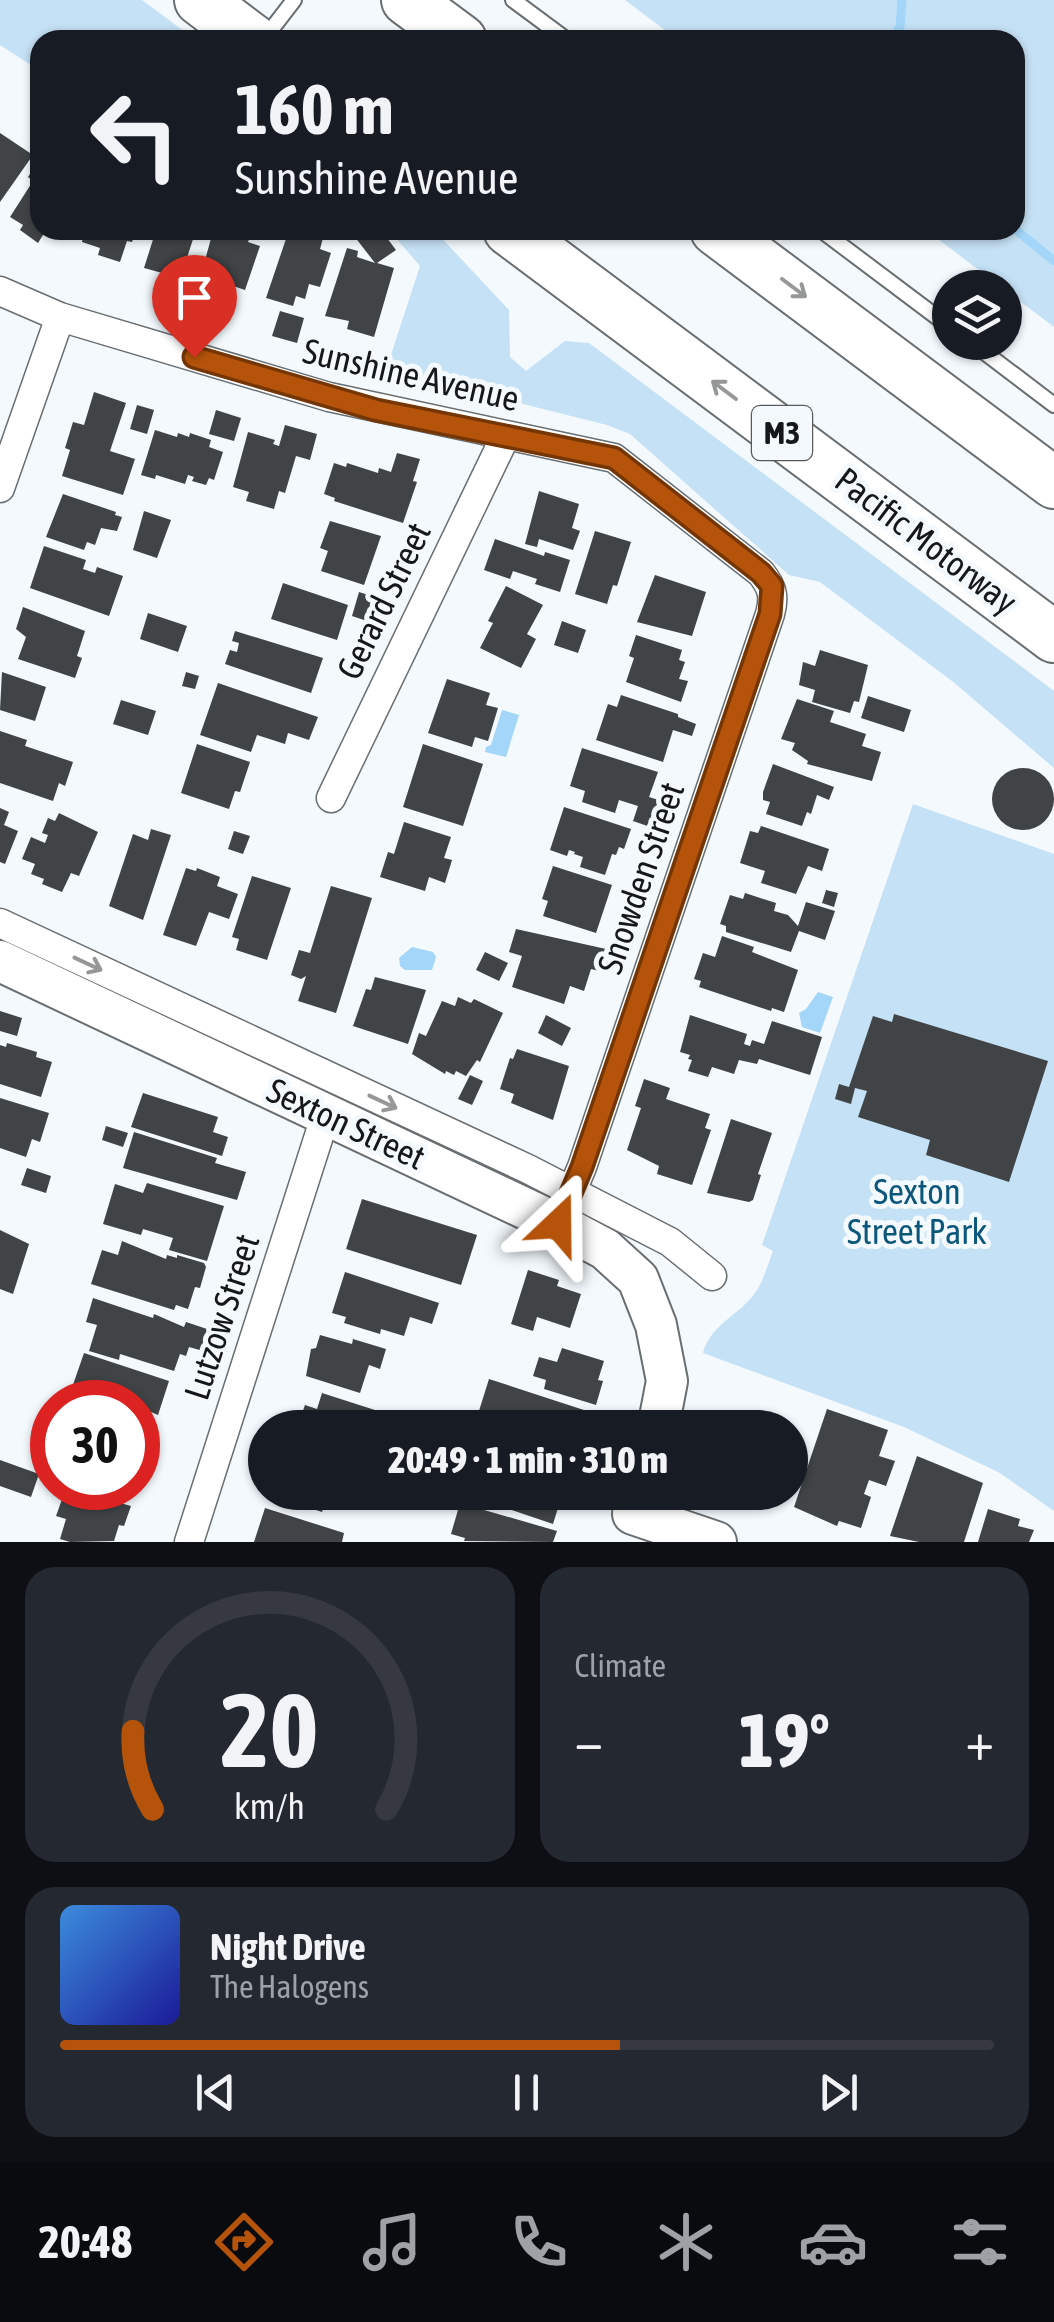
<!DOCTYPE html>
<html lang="en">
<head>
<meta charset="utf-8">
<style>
	:root { --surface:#171b24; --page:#242831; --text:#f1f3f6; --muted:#9ea1a6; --line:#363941; --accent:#b45309 }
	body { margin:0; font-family:"Asap Condensed",sans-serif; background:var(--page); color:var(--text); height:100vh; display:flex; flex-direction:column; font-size:38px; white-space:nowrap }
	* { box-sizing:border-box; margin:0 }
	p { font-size:32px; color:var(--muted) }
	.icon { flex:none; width:55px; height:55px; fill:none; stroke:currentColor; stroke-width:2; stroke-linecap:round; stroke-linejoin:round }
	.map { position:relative; height:1542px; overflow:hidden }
	.details { display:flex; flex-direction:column; gap:25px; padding:25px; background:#0d0f14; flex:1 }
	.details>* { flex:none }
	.top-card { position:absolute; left:30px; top:30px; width:995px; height:210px; border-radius:30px; box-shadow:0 2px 8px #0004; background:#171b24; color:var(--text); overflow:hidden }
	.tools { position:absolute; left:932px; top:270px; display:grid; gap:20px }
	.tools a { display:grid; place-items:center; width:90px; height:90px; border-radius:50%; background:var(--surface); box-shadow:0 2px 8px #0004; font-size:50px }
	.speed { position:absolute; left:30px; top:1380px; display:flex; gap:20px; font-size:50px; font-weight:700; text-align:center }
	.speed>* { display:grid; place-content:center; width:130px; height:130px; border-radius:50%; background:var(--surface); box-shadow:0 2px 8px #0004; line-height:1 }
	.speed .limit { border:15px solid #d22; background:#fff; color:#111 }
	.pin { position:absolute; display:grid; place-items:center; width:85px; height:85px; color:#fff; margin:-102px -42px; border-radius:50% 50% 50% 0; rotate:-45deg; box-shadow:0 0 10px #0007 }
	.pin .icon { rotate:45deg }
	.me { position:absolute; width:110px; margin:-55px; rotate:23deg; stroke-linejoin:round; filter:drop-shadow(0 0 8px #0008) }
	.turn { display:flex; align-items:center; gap:35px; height:210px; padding:0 40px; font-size:45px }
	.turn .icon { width:130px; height:130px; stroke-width:2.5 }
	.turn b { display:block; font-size:70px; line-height:85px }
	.big { font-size:75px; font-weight:800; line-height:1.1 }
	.details .card { flex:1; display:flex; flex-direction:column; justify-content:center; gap:15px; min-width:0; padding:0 35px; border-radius:30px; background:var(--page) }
	.details .dial { align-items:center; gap:0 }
	.dial svg { height:260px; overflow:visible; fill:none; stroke:var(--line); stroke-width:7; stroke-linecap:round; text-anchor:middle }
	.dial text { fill:var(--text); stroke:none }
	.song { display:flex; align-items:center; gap:30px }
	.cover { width:120px; height:120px; border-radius:15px; background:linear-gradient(135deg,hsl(210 70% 55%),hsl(240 70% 35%)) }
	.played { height:10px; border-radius:5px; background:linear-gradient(90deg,var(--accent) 60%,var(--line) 60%) }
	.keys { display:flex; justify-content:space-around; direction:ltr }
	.heat { display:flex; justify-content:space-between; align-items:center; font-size:55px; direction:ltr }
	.details .tiles { flex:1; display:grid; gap:25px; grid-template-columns:1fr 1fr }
	.card:last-child { grid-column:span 2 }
	.trip { position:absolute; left:248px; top:1410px; width:560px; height:100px; border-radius:50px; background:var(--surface); box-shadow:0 2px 8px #0004; font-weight:800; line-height:100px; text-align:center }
	.tab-bar { display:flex; height:160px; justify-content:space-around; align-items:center; background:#090b0e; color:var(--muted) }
	.tab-bar .icon { width:70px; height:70px }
	.tab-bar .active { color:var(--accent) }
	.tab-bar b { font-size:45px; color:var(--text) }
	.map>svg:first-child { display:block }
</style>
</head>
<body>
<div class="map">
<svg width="1054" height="1542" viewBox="0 0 1054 1542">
	<rect width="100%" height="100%" fill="#f3f9fd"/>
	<!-- green -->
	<path fill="#c5e1f5" d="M0,0H142L196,40H40V71L0,45Z
		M625,0H1054V327L926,230H1015V40H678Z
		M389,230H434L509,310L510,357L526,371L565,341L589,343L1054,691V768L952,681L820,582L789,575L630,434L607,425L386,370L420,266Z
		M913,804L1054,854V1511L1000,1473L904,1427L703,1353C711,1323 741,1315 757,1290C764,1279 768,1264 773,1251L762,1245Z"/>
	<!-- water -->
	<path fill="#a3d6f9" d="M502,710L519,715L506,757L485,752L486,747L491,745Z
		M412,947L433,952L436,957L432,970H405L400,966L399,958Z
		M818,992L833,997L820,1033L802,1027L799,1013L806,1009Z"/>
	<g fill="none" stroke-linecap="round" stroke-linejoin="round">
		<!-- stream -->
		<path stroke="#a3d6f9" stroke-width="9" d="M893,40L900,26L902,0
			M1015,229L1054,261"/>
	</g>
	<!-- building -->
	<path fill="#404447" d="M0,133L33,155L0,202Z
		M40,159V230H46L38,243L20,230L23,225L10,217L33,181L28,177Z
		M84,230H136L132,242L127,241L120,262L98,255L100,248L82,242Z
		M156,230H196L183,270L175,268L173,276L144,268Z
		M237,230L236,233L250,237L248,242L260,246L245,290L201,275L213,231Z
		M289,230L323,238L320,249L331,253L320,287L309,284L305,299L296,296L293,306L266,298Z
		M354,230H381L396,250L377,263L394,268L374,337L347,329L349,321L325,316L347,248L358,251L357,257L375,263L351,232Z
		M280,311L304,318L297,343L272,336Z
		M94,392L126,403L110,451L135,459L123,495L62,476L70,450L65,448L73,422L84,425Z
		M137,405L154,410L147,434L130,429Z
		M216,410L241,418L234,441L209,434Z
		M285,425L317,434L310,460L296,456L285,493L279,491L274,509L246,501L249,492L233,487L248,432L275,440L273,444L279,446Z
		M155,430L177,437L178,433L189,437L190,433L211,440L209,447L223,452L214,480L209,478L206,485L192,481L194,477L188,475L185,484L156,475L155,479L141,475Z
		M397,453L420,459L413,481L417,482L403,523L334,501L335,498L324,494L334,463L346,467L347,463L378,473L379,468L391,472Z
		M539,491L579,504L572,528L580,531L573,550L539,539L537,547L525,544Z
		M63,494L116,512L115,515L122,517L117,531L101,528L95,545L87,542L84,550L46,537Z
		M144,511L171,520L157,558L133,550Z
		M330,521L381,536L364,585L321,571L328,551L320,548Z
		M595,531L631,542L617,586L613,585L607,604L575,594Z
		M495,539L544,556L545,552L570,560L560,592L535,584L537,579L513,571L510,579L484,570Z
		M44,546L86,560L83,569L95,573L97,567L123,576L109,616L30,588Z
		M655,575L706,592L692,636L637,622Z
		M283,583L348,605L337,640L271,619Z
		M506,586L543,605L527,634L536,639L521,668L480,648L493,623L488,621Z
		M359,592L384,600L376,624L352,616Z
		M23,607L85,631L77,656L82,658L75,678L18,659L26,637L16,629Z
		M148,613L187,626L178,652L140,639Z
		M562,621L586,630L578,653L554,645Z
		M235,631L323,658L311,693L225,664L230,650L237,652L239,643L232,641Z
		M636,635L682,650L679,660L685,662L679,679L688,681L681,702L626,682L634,658L629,656Z
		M820,650L868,665L859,702L854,701L850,713L812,702L815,690L799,685L803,662L815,666Z
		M2,672L46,687L35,721L0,710Z
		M186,672L199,676L195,689L182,686Z
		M447,679L490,693L486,705L498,708L488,741L475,737L472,747L428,733Z
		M218,683L318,717L309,740L288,733L285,744L257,735L251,752L200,735Z
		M621,695L678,714V717L696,724L692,736L673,730L663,762L596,740L608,704L617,707Z
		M868,696L911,710L904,732L861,718Z
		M797,699L834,711L830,722L866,734L862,746L881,752L872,781L807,764L808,761L792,750L795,743L781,739Z
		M121,700L156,711L148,735L113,724Z
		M0,731L27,740L25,746L73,762L65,786L59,783L53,801L0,783Z
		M197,744L250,762L240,792L235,791L229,809L181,793Z
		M423,744L483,764L463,826L403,807Z
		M582,748L658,772L649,797L668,803L659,830L633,821L638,806L619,800L615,813L582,802L585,791L570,786Z
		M773,764L834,787L829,800L817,795L811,814L807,812L802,826L766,814L770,802L763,800V792Z
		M992 799a31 31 0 1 1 62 0a31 31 0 1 1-62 0Z
		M564,807L631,829L624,849L619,847L616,855L612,854L605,875L580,867L583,857L574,854L575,852L569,850L567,856L550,850Z
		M0,808L9,812L4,825L18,831L5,864L0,862Z
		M59,813L98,832L79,876L71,873L62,892L42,884L44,879L31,874L35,864L22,859L31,837L45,843L48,835L42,833L48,818L55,821Z
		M404,822L451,837L444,858L452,860L445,883L429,877L425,891L380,877L388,852L394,854Z
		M761,826L829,849L822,871L808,866L796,894L761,883L765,871L740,863L750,831L758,833Z
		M151,829L171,835L143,920L109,906L133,834L148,840Z
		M234,831L250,836L243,854L228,849Z
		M553,866L612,885L596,933L543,916L548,901L542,899Z
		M186,868L196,871L197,868L220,877L217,886L238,894L229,919L209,912L196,946L163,935Z
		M252,876L291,888L267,960L236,950L239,939L232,937Z
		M331,886L372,898L336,1013L298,1001L306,976L301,979L291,975L299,950L310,953Z
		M826,890L838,893L834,907L822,903Z
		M745,893L776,903L774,911L788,915L798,926L806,902L835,911L825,940L799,931L791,952L726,932V926L720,924L730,895L743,899Z
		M516,929L606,949L599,971L591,969L584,991L570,986L564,1004L512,987L522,956L509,952Z
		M722,936L754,947L752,952L798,970L784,1012L772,1008L771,1011L699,987L701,981L694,979L703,953L715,957Z
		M485,952L508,963L499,981L476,970Z
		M375,977L426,990L408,1044L353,1026L366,989L371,990Z
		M458,997L471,1003L474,999L503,1013L480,1062L477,1060L466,1076L456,1071L454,1075L446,1071L445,1074L412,1054L419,1033L426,1036L442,1001L455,1006Z
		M0,1011L22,1018L17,1036L0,1031Z
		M894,1014L1048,1061L1009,1182L926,1155L930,1140L858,1117L867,1091L855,1088L851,1104L835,1099L839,1084L849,1087L873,1016L892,1022Z
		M546,1015L571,1028L562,1046L538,1033Z
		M690,1015L747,1034L744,1044L750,1046L752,1040L764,1044L772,1021L822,1037L810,1075L759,1059L757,1064L739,1060L734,1074L712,1067L708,1077L688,1071L692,1060L688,1059L690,1055L680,1052Z
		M7,1043L37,1052L36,1057L52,1062L41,1097L0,1084V1045L6,1047Z
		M517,1049L569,1066L553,1120L511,1103L514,1094L500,1089L510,1058L513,1059Z
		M470,1075L483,1081L472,1105L458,1099Z
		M644,1079L670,1088L666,1099L710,1114L705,1128L711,1130L692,1185L657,1174L659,1166L627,1150L641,1108L635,1106Z
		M143,1093L218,1117L213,1132L228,1137L222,1156L131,1127Z
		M0,1098L49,1113L40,1142L32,1139L26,1157L0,1148Z
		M731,1119L772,1133L758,1174L761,1175L753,1200L749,1202L707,1193Z
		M106,1126L128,1133L123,1147L102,1140Z
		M134,1132L217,1158L215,1163L246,1172L237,1200L123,1168Z
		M27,1168L51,1176L46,1193L21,1185Z
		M147,1183L224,1206L207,1261L169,1250L173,1238L143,1229L141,1235L103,1224L115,1184L143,1193Z
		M362,1199L477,1235L461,1285L346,1249Z
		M0,1230L29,1244L13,1294L0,1289Z
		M122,1241L166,1259L167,1255L177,1258V1255L204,1263L206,1267L200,1288L195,1287L188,1309L176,1305L174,1310L91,1284L102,1250L118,1255Z
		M528,1270L559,1280L557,1286L581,1294L570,1328L537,1317L533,1331L511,1324Z
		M345,1272L439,1303L432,1324L410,1317L404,1336L381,1329L380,1334L344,1323L346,1317L332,1313Z
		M93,1298L153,1318L154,1314L184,1327L186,1322L210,1330L203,1351L189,1347L186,1356L180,1354L174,1371L120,1354L119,1360L89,1351L97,1325L86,1322Z
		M320,1335L352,1344L353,1339L386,1349L380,1369L369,1365L360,1393L306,1376L311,1349L316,1348Z
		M562,1348L604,1361L598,1380L603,1381L596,1405L544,1389L546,1380L533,1376L539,1357L557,1362Z
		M84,1353L169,1381L158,1415L151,1412L145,1429L138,1426V1402H67Z
		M489,1379L590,1412L587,1421L592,1423L590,1428H520L478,1414Z
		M322,1393L378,1411L373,1428H289L293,1414L301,1416L305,1405L317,1409Z
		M827,1409L888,1430L879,1456L895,1461L886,1486L869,1480L864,1494L871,1497L861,1528L839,1521L837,1526L794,1507Z
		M474,1418L502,1427V1428H470Z
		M138,1443L149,1447L143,1466L138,1465Z
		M917,1456L983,1483L964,1542H919L890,1536Z
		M0,1460L39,1474L31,1497L0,1486Z
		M66,1488L131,1506L124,1526L119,1525L114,1541L70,1542L60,1539L66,1519L56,1516Z
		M261,1492H359L354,1509L326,1500L322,1512Z
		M458,1492H563L553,1524Z
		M460,1503L557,1531L553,1542L464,1541L465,1538L451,1534Z
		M265,1508L344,1533L342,1542H254Z
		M988,1509L1020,1519L1018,1526L1034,1530L1029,1542H978Z"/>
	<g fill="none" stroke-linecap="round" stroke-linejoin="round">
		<defs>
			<path id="lane" d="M513,0L567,40
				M264,39L294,0
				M821,230L950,327
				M971,342L1054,405"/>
			<path id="street" d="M0,291L60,317L329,397L614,458L761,573C772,587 775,596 770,614L582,1167L558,1224
				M0,488L60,317
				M331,798L505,437
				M0,923L528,1169L670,1242L712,1276
				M189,1542L326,1114"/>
			<path id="secondary" d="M0,961L558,1224L605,1249L638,1279L656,1325L667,1381L658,1428
				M633,1514L716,1542"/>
			<path id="highway" d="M200,0L253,40
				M407,0L461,40
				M509,230L1054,637
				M716,230L1054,483"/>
		</defs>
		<!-- lane casing -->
		<use href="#lane" stroke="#696e71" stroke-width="18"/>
		<!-- street casing -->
		<use href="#street" stroke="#696e71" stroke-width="31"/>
		<!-- secondary casing -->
		<use href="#secondary" stroke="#696e71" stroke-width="44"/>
		<!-- highway casing -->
		<use href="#highway" stroke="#696e71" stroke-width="54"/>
		<!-- lane -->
		<use href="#lane" stroke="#fff" stroke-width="14"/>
		<!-- street -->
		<use href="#street" stroke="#fff" stroke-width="28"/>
		<!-- secondary -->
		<use href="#secondary" stroke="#fff" stroke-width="40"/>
		<!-- highway -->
		<use href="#highway" stroke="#fff" stroke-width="50"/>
	</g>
	<!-- one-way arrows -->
	<defs><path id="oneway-shaft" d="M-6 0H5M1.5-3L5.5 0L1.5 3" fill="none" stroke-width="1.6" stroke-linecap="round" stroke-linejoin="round" transform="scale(2.5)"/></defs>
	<g stroke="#969797">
		<use href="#oneway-shaft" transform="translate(794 288) rotate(37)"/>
		<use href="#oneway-shaft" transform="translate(724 390) rotate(-143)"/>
		<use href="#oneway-shaft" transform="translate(88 964) rotate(25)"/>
		<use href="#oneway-shaft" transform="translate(383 1102) rotate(25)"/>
	</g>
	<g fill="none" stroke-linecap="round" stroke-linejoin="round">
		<defs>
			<path id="route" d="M194,357L376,410L614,458L761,573L772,586L770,614L582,1167L558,1224"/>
		</defs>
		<!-- route casing -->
		<use href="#route" stroke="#753606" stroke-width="25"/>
		<!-- route -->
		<use href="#route" stroke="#b45309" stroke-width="18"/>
	</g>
	<g text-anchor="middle" stroke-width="10" stroke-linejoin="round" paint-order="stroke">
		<!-- shield labels -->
		<rect fill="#f3f9fd" stroke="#585b5d" stroke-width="2.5" x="752" y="406" width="60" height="54" rx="8"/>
		<g font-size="32" font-weight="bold" fill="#151718">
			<text x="782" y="444">M3</text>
		</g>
		<!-- street labels -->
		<g font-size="35" fill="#151718" stroke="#f3f9fd">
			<text transform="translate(411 375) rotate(13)" y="12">Sunshine Avenue</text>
			<text transform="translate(926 541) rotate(37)" y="12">Pacific Motorway</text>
			<text transform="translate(384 601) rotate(-64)" y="12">Gerard Street</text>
			<text transform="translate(641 878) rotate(-71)" y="12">Snowden Street</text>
			<text transform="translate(346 1124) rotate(25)" y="12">Sexton Street</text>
			<text transform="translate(222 1317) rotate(-72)" y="12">Lutzow Street</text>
		</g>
		<!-- park labels -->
		<g font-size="35" fill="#0c567c" stroke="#f3f9fd">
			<text x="917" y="1204">Sexton<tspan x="917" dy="40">Street Park</tspan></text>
		</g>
	</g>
</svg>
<div class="tools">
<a><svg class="icon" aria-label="layers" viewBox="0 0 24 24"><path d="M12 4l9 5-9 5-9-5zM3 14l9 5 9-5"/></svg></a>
</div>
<div class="speed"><div class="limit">30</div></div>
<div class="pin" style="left:194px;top:357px;background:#d93025"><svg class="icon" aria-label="arrive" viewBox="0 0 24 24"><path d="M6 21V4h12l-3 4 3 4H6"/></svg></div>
<svg class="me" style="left:558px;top:1224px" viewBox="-20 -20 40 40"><path d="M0-17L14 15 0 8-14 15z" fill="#b45309" stroke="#fff" stroke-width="4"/></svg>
<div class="trip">20:49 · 1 min · 310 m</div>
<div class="top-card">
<div class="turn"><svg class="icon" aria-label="left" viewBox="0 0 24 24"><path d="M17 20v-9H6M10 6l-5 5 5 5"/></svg><div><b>160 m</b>Sunshine Avenue</div></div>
</div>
</div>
<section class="details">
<div class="tiles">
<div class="card dial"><svg viewBox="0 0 100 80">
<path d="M14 69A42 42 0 1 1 86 69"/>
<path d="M14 69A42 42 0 0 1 8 45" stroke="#b45309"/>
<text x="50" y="56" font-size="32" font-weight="700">20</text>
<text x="50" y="72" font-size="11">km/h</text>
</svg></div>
<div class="card"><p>Climate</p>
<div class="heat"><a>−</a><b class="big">19°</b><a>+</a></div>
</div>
<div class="card">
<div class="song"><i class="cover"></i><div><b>Night Drive</b><p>The Halogens</p></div></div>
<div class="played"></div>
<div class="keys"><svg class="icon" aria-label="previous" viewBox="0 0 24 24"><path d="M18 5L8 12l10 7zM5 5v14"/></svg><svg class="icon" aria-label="pause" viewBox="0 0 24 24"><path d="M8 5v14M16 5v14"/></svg><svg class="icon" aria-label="next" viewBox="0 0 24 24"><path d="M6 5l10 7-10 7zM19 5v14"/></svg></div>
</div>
</div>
</section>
<nav class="tab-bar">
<b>20:48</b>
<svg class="icon active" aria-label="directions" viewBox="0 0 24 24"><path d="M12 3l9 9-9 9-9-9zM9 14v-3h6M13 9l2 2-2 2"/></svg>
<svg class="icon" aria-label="music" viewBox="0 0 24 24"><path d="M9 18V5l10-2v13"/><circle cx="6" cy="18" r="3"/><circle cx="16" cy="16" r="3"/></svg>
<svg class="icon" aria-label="phone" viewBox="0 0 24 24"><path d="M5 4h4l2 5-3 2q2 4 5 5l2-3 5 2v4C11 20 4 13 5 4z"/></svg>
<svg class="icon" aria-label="climate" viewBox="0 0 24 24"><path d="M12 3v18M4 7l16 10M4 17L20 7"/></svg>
<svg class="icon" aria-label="car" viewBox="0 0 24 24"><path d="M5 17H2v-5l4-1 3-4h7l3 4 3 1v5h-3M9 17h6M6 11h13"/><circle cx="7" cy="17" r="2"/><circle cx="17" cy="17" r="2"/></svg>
<svg class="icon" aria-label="filters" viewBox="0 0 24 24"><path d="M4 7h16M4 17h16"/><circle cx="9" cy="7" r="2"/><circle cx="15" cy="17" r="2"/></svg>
</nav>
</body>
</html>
